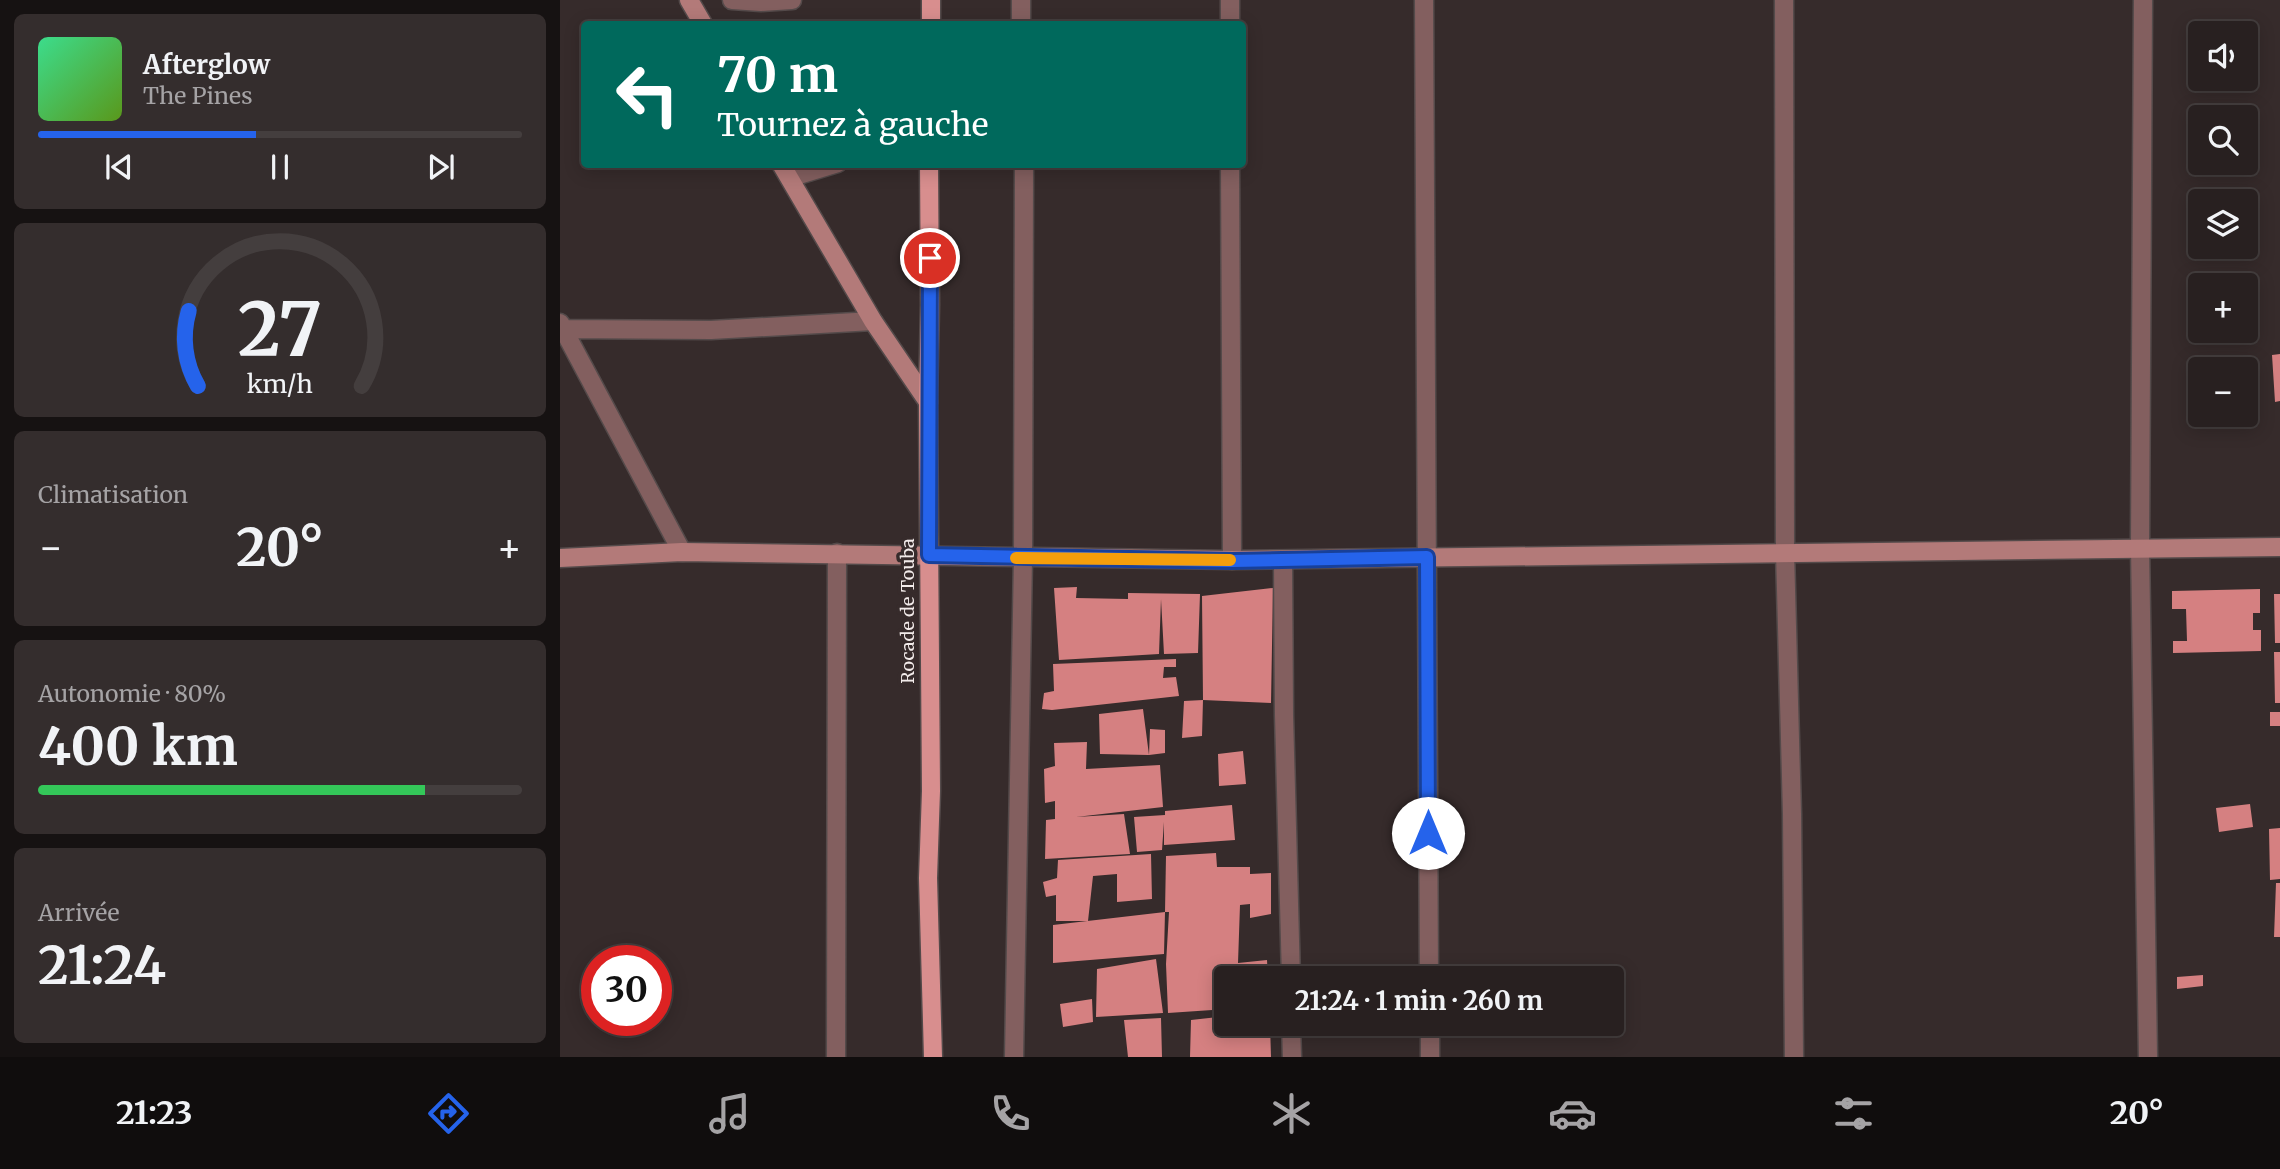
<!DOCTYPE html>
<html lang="fr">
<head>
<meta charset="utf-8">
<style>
	:root { --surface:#282020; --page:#342d2d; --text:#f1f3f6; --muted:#a5a3a5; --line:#443e3e; --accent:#2563eb }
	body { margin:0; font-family:Merriweather,serif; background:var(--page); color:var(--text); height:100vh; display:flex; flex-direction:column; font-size:26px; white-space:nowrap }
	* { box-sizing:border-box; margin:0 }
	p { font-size:23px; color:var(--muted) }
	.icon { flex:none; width:38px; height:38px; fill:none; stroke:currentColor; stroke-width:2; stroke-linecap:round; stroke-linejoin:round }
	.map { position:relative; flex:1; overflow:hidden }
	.panel { display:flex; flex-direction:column; gap:14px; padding:14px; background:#161212; width:560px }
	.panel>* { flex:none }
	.top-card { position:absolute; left:21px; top:21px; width:665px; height:147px; border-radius:7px; box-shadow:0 4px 18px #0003,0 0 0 2px var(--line); background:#00695c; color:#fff; overflow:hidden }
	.tools { position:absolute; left:1628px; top:21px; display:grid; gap:14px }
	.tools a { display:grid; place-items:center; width:70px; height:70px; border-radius:7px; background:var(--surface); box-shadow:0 4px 18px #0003,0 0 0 2px var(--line); font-size:35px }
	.speed { position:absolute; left:21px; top:945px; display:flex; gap:14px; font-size:35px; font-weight:700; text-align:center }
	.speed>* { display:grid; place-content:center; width:91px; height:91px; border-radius:50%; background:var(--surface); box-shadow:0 4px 18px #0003,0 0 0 2px var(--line); line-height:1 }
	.speed .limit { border:10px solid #d22; background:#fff; color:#111 }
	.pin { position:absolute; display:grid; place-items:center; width:60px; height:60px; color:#fff; margin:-30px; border:4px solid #fff; border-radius:50%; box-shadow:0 2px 7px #0007 }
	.me { position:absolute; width:77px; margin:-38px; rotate:0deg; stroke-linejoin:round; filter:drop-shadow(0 0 5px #0008) }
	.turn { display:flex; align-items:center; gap:24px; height:147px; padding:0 21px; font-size:32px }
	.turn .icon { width:91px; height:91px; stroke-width:2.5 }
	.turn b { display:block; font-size:49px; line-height:60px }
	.big { font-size:52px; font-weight:700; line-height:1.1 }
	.panel .tile { flex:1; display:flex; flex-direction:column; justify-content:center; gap:10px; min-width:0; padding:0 24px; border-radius:10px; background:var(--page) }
	.panel .dial { align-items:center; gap:0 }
	.dial svg { height:182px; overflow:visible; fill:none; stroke:var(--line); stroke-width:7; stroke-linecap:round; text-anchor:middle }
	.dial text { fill:var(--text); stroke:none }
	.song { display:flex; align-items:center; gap:21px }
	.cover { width:84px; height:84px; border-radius:10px; background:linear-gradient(135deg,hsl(150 70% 55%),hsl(90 70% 35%)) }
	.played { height:7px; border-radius:4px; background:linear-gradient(90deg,var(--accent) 45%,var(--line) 45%) }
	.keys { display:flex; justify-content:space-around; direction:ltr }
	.heat { display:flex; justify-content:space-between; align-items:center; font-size:38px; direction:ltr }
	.charge { height:10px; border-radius:5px; background:linear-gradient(90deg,#34c759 80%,var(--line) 0) }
	.trip { position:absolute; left:654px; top:966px; width:410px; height:70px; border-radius:7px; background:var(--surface); box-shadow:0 4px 18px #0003,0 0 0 2px var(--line); font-weight:700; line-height:70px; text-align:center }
	.dock { display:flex; height:112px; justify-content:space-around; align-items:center; background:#100d0d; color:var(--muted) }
	.dock .icon { width:49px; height:49px }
	.dock .on { color:var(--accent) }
	.dock b { font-size:32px; color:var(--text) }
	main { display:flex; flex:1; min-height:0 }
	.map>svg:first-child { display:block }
</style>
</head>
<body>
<main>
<section class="panel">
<div class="tile">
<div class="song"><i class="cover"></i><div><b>Afterglow</b><p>The Pines</p></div></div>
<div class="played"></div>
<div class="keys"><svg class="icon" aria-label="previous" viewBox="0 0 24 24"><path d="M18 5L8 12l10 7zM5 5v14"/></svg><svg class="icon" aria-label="pause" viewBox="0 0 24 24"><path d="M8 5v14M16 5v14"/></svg><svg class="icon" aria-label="next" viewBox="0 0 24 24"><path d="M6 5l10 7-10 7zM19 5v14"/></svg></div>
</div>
<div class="tile dial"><svg viewBox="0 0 100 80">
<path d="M14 69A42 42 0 1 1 86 69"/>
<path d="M14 69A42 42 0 0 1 10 36" stroke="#2563eb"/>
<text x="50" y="56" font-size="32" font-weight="700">27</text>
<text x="50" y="72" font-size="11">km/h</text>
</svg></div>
<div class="tile"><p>Climatisation</p>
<div class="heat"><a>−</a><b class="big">20°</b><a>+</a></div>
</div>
<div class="tile"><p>Autonomie · 80%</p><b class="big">400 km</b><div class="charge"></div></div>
<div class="tile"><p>Arrivée</p><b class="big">21:24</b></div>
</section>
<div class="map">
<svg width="1720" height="1057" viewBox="0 0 1720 1057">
	<rect width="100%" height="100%" fill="#362b2b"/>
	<!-- building -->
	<path fill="#d58081" d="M1720,354V401L1715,402L1712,355Z
		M517,587L516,598L568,599V593L640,594L638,653L604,654L601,599L599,654L499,660L494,588Z
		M713,588L711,703L643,700L642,596Z
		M1700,589V613H1693V630H1701V651L1613,653V641H1627L1626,609H1612V591Z
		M1714,594H1720V643H1715Z
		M1714,652H1720V703H1715Z
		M616,659V667H604L603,678L616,677L619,696L492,710L482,709L484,693L494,691L493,664Z
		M643,700L642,736L622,738L624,701Z
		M583,709L589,755L590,729L605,730V753L589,755L540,754L539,714Z
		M1710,712H1720V726H1710Z
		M527,742L526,769L600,765L603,807L516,817L564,814L570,854L485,859L486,820L495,819V801L485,803L484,769L495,766L494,743Z
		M683,751L686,784L659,786L658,754Z
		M1690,804L1693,827L1659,832L1656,808Z
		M672,805L675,840L604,845V822L602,850L577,852L574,817L605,815V811Z
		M1720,828V879L1710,880L1709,829Z
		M656,853L657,867H690V874L711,873V914L690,918V904L680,905L678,963L707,960L708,978H667V1009L608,1013L606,964L609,912H605L606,856Z
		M591,854L592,899L557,902V874L533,876L528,921H496V895L486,897L483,882L497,878L498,860Z
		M1716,883H1720V937H1714Z
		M605,912L604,954L493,963V925Z
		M596,959L603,1013L536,1017L537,969Z
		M1643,975V986L1617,989V977Z
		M532,999L533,1022L503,1027L500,1004Z
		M667,1016V1024H710L711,1057H630L631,1020Z
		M601,1018L602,1057H568L564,1020Z"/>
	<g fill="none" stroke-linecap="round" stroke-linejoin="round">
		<defs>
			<path id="lane" d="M229,179L278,164"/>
			<path id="street" d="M172,0L201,2L232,0
				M461,0V24
				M670,0V24
				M864,0L869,978
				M1224,0L1225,552L1232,814L1234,1057
				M1583,0L1580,547L1588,1057
				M670,164L672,560
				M0,323L122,552
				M0,329L151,330L313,321
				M723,560L724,715L731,978
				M731,1024L732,1057
				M870,1024V1057
				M276,1057L277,553
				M454,1057L463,558L464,164"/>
			<path id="secondary" d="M129,0L143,24
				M221,164L313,321L368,402
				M0,558L122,552L672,560L1720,547"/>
			<path id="primary" d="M371,24V0
				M369,164L370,305L368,402L371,791L368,878L373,1057"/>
		</defs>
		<!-- lane casing -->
		<use href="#lane" stroke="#544a4a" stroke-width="19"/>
		<!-- street casing -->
		<use href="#street" stroke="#544a4a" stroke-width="21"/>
		<!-- secondary casing -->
		<use href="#secondary" stroke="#544a4a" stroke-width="21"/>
		<!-- primary casing -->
		<use href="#primary" stroke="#544a4a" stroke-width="21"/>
		<!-- lane -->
		<use href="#lane" stroke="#835f5f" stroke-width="16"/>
		<!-- street -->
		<use href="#street" stroke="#835f5f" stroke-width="18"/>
		<!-- secondary -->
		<use href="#secondary" stroke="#b37a79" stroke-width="18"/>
		<!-- primary -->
		<use href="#primary" stroke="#d88e8e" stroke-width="18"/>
	</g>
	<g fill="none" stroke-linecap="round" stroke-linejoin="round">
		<defs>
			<path id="route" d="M370,258L369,555L672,561L867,557L868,833"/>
		</defs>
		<!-- route casing -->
		<use href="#route" stroke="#184099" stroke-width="18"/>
		<!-- route -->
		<use href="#route" stroke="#2563eb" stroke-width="12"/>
		<!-- slow -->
		<path stroke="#f59e0b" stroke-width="12" d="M456,558L670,560"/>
	</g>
	<g text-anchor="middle" stroke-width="7" stroke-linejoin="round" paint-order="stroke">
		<!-- street labels -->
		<g font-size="18" fill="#f2ebea" stroke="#362b2b">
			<text transform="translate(348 611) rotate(-90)" y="6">Rocade de Touba</text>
		</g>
	</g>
</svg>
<div class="tools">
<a><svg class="icon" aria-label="sound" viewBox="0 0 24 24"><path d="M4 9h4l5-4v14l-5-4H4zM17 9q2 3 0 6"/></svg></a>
<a><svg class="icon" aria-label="search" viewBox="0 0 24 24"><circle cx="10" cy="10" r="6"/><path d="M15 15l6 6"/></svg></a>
<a><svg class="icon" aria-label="layers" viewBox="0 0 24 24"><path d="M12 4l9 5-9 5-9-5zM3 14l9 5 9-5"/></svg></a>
<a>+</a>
<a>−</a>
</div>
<div class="speed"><div class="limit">30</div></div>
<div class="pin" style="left:370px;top:258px;background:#d93025"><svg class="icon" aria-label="arrive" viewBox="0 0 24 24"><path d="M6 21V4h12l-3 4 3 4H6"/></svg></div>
<svg class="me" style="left:868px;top:833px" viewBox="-20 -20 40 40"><circle r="19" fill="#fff"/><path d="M0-13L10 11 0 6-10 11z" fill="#2563eb"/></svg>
<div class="trip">21:24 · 1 min · 260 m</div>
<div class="top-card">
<div class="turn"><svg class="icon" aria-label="left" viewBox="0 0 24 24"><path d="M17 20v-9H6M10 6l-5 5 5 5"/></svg><div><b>70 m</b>Tournez à gauche</div></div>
</div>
</div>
</main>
<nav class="dock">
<b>21:23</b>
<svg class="icon on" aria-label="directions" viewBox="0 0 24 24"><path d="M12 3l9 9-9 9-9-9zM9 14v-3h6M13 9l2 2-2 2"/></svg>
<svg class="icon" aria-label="music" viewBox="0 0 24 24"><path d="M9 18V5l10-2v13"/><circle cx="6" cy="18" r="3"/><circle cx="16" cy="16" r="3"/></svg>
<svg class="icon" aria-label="phone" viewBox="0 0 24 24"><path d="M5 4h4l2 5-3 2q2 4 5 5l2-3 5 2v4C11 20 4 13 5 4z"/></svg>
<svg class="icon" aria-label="climate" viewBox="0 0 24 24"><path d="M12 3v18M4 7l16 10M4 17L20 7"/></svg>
<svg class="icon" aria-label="car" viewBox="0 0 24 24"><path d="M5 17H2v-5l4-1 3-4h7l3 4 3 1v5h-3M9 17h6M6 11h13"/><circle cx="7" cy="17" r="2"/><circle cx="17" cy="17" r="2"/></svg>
<svg class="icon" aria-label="filters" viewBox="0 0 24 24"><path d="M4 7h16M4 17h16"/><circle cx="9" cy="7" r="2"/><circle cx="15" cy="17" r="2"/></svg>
<b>20°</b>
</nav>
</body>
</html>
